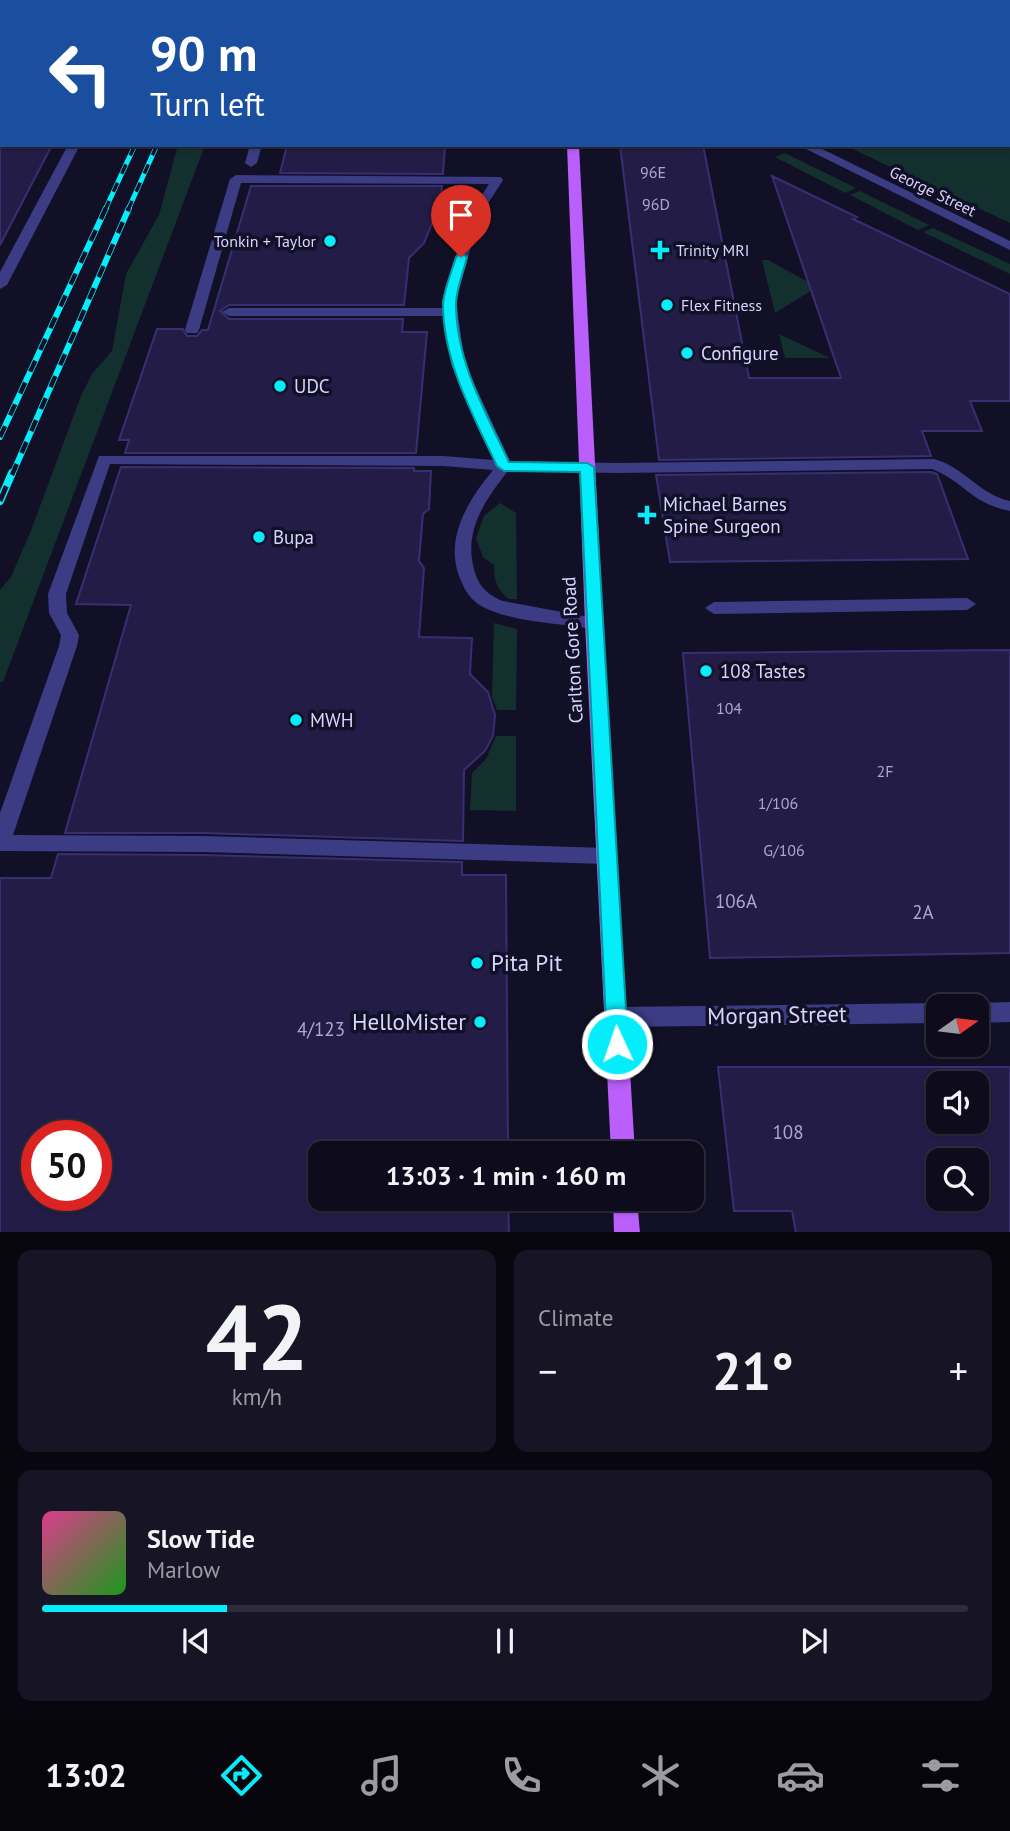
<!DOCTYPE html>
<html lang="en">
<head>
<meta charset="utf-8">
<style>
	:root { --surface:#0e0c1c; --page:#171525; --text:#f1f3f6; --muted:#9b9ba3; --line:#2e2c3b; --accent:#05edfb }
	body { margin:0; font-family:"PT Sans",sans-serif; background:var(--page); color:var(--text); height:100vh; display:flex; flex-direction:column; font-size:26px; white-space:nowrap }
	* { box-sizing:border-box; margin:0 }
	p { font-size:23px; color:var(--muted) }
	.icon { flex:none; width:38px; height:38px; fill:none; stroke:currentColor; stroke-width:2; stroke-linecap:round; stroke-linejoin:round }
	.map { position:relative; height:1232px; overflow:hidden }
	.details { display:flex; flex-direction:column; gap:18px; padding:18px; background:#08070f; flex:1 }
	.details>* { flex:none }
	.banner { position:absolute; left:0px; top:0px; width:1012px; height:147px; box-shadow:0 2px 5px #0004,0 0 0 2px var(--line); background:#1a4fa0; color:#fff; overflow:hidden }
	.needle { width:46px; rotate:76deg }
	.fabs { position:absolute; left:926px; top:994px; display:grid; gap:14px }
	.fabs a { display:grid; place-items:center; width:63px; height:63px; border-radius:14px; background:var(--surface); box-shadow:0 2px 5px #0004,0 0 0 2px var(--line); font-size:35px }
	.speed { position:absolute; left:21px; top:1120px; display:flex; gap:14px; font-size:35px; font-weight:700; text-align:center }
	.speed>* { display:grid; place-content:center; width:91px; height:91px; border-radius:50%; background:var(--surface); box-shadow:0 2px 5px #0004,0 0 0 2px var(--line); line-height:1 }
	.speed .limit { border:10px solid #d22; background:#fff; color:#111 }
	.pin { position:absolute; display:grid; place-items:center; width:60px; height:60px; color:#fff; margin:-72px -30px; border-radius:50% 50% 50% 0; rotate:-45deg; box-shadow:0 0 7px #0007 }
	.pin .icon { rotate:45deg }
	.me { position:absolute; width:77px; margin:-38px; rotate:357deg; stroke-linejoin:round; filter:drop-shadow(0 0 5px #0008) }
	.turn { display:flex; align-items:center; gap:24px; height:147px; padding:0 35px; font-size:32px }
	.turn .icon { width:91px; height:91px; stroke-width:2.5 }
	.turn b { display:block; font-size:49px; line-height:60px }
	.big { font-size:52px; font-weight:600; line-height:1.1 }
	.details .widget { flex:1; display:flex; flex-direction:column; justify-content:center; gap:10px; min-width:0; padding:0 24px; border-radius:14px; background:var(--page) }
	.details .dial { align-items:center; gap:0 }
	.dial b { font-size:91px; line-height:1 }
	.song { display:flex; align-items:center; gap:21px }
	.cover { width:84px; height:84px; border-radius:10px; background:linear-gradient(135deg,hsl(330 70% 55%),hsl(120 70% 35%)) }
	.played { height:7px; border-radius:4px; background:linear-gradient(90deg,var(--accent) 20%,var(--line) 20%) }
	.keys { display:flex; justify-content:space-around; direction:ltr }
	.heat { display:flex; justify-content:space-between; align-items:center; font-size:38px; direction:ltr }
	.details .tiles { flex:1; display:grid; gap:18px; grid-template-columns:1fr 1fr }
	.widget:last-child { grid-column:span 2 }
	.trip { position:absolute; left:308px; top:1141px; width:396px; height:70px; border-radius:14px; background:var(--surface); box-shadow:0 2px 5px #0004,0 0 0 2px var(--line); font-weight:600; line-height:70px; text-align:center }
	.tabs { display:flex; height:112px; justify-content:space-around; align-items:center; background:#06050b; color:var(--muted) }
	.tabs .icon { width:49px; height:49px }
	.tabs .on { color:var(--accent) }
	.tabs b { font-size:32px; color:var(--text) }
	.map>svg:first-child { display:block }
</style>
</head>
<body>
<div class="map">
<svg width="1010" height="1233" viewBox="0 0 1010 1233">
	<rect width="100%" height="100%" fill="#121026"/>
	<!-- green -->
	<path fill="#13302e" d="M620,0H1010V223L844,145H1010V2Z
		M178,145H205L3,682H0V590L11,577L32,528L81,396L92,374L112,351L126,274L159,215Z
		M785,153L856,188L845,193L775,157Z
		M860,191L929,225L918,230L850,195Z
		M933,228L1010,264V274L923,232Z
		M762,260H768L817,287L775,313Z
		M779,334L830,358H785Z
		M500,503L516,513L517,599H509C498,591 493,579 494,565L483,557L476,538L484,516Z
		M494,623L517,629L516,710H497L492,697Z
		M496,736H516V811L470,810L472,773L486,759Z"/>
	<!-- building -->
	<path fill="#231c47" stroke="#392e72" stroke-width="2" fill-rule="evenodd" d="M0,145H52L0,245Z
		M287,145H445L443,174L280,173Z
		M620,145H703L749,378H841L772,176L857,217L853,219L1010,294V401H970L982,431H922L931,456L659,460Z
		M251,186H442L440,204L424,243L409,258L404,305H229L220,311L229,319H403L402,332H427L416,453H125L129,440H119L157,329H183L187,336H197L202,330H208Z
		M121,467L414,468V471H431L429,509L423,514L419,561L424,568L419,637L472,638L470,674L488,692L495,715L493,736L485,751L464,770L463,841L203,833H65L131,605L76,604Z
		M931,472L937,474L968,559L670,562L656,475Z
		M1010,650V953L710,958L683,653Z
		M58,854L203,855L462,862V875H506L508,1153H320V1199H508L509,1233H0V878H51ZM37,1136H96V1195H37Z
		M718,1067H1010V1233H796L792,1211H734ZM938,1083H976V1122H938ZM938,1160H976V1199H938Z"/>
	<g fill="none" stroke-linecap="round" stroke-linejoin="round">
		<!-- minor -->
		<path fill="#3b3c84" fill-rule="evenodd" d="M263,0H449L263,2Z
			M690,0H700L689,2Z
			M714,0H724V2H714Z
			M0,104H2V110H0Z
			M68,145H80L7,285L0,289V272Z
			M250,145H262L257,163L251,167L245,163Z
			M798,145H814L1010,241V250Z
			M236,175L501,177L503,180L487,205L472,243L456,301L465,364L510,461L616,463L934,459C964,467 980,495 1010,501V511C970,503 965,482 932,469L616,473L508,471C486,499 465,528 473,565C477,584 485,594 503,601L600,619L603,623L600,627L594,629C558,623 516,623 483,607C473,602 466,593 462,583C442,541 467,502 493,470L443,466L110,464L66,594L67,613L79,635L77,646L13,835L203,836L607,848L614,850L617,856L614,862L607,864L203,852L0,851V813L59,646L61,635L49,613L48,594L99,456H443L494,460L451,364L444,316H229L222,312L229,308H443L442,301C454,260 465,220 489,184L241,183L199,330L197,333H187L185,330L230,179Z
			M967,598L976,604L967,610L714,614L705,608L714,602Z
			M1010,1002V1022L976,1023V1006H968L976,1003Z
			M938,1003L946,1006H938V1023L616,1027L608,1024L605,1017L608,1010L616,1007Z"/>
		<!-- major -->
		<path fill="#ba5efc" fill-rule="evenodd" d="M560,0H570V2H560Z
			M567,145H579L603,623L635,1153H611L585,623Z
			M613,1199H637L640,1233H614Z"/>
		<defs>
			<path id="rail-far2" d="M105,210L135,145
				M128,210L157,145"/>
			<path id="rail-far1" d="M0,437L106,208
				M12,475L129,208"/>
			<path id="rail" d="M0,501L12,473"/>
		</defs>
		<!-- rail-far2 casing -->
		<use href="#rail-far2" stroke="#05edfb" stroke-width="5"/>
		<!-- rail-far1 casing -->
		<use href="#rail-far1" stroke="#05edfb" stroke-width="6"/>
		<!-- rail casing -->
		<use href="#rail" stroke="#05edfb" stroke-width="8"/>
		<!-- rail-far2 -->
		<use href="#rail-far2" stroke="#121026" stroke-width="3.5" stroke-dasharray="10" stroke-linecap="butt"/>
		<!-- rail-far1 -->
		<use href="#rail-far1" stroke="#121026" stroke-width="4.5" stroke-dasharray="12" stroke-linecap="butt"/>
		<!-- rail -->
		<use href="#rail" stroke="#121026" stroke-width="5" stroke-dasharray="16" stroke-linecap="butt"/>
	</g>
	<!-- route -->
	<path fill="#05edfb" stroke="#039aa3" stroke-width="2" d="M461,253L467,257C464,271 456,289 456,304C456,361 485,411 509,462L587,463L594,467L628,1044L625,1051L617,1054L610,1051L607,1044L580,472L504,471L497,466C473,415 443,362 443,304C444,289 452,271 456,257Z"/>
	<!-- markers -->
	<g fill="#05edfb" stroke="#121026" stroke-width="2.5">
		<circle cx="330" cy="241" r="7"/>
		<path d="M656.5 239.5h7v7h7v7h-7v7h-7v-7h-7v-7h7z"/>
		<circle cx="667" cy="305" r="7"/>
		<circle cx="687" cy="353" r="7"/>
		<circle cx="280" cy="386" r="7"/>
		<path d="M643.5 504.5h7v7h7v7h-7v7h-7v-7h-7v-7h7z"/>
		<circle cx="259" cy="537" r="7"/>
		<circle cx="706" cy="671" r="7"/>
		<circle cx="296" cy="720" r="7"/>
		<circle cx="477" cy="963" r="7"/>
		<circle cx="480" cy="1022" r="7"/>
	</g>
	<g text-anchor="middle" stroke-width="7" stroke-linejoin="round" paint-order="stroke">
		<!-- number labels -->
		<g font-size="16" fill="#aba7d0">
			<text x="653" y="178">96E</text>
			<text x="656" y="210">96D</text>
			<text x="729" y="714">104</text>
			<text x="885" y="777">2F</text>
			<text x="778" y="809">1/106</text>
			<text x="784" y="856">G/106</text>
		</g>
		<!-- far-street labels -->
		<g font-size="16" fill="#d8d5fe" stroke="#121026">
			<text transform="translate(933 191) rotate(26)" y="6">George Street</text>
		</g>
		<!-- far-poi labels -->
		<g font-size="16" fill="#d8d5fe" stroke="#121026" text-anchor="start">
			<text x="316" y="247" text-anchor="end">Tonkin + Taylor</text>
			<text x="676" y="256">Trinity MRI</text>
			<text x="681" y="311">Flex Fitness</text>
		</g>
		<!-- poi labels -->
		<g font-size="19" fill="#d8d5fe" stroke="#121026" text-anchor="start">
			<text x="701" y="360">Configure</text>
			<text x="294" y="393">UDC</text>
			<text x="663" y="511">Michael Barnes<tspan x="663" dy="22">Spine Surgeon</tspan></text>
			<text x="273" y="544">Bupa</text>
			<text x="720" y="678">108 Tastes</text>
			<text x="310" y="727">MWH</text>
		</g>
		<!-- street labels -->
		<g font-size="19" fill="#d8d5fe" stroke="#121026">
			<text transform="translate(572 650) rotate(-93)" y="7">Carlton Gore Road</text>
		</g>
		<!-- near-number labels -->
		<g font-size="19" fill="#aba7d0">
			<text x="736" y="908">106A</text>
			<text x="923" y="919">2A</text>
			<text x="321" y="1036">4/123</text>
			<text x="788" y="1139">108</text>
		</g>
		<!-- near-poi labels -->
		<g font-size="23" fill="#d8d5fe" stroke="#121026" text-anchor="start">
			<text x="491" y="971">Pita Pit</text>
			<text x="466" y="1030" text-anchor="end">HelloMister</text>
		</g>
		<!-- near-street labels -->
		<g font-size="23" fill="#d8d5fe" stroke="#121026">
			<text transform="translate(777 1015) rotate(-1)" y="8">Morgan Street</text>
		</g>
	</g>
</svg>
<div class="fabs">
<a><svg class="needle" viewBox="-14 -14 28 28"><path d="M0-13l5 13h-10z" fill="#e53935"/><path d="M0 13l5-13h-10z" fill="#9b9ba3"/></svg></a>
<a><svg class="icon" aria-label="sound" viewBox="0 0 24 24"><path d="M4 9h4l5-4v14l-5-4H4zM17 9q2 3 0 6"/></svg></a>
<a><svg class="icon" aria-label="search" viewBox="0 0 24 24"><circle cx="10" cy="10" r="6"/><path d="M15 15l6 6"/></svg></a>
</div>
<div class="speed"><div class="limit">50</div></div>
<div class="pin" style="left:461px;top:257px;background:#d93025"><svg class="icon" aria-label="arrive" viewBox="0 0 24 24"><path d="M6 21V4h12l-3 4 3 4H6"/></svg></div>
<svg class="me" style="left:617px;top:1044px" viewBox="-20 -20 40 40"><circle r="17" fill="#05edfb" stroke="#fff" stroke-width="3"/><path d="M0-11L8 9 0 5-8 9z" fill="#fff"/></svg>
<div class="trip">13:03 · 1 min · 160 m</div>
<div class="banner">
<div class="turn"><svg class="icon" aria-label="left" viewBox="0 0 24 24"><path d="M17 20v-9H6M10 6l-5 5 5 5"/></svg><div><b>90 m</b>Turn left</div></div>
</div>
</div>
<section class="details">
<div class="tiles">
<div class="widget dial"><b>42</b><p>km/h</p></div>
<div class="widget"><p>Climate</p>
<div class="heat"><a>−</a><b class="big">21°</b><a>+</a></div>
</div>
<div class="widget">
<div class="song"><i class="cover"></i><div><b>Slow Tide</b><p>Marlow</p></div></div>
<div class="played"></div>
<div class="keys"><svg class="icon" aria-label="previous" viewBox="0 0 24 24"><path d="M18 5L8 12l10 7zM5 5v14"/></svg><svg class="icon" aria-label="pause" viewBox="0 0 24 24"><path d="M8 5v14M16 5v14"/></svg><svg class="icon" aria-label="next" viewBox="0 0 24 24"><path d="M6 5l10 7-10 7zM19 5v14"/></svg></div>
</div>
</div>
</section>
<nav class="tabs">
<b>13:02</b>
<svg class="icon on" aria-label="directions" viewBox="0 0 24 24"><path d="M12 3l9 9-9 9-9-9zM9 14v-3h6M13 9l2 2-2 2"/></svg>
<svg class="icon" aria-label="music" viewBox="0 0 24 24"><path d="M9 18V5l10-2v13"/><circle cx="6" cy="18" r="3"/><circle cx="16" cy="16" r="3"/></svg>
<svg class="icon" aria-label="phone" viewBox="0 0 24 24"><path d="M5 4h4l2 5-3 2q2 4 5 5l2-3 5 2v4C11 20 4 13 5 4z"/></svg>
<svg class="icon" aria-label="climate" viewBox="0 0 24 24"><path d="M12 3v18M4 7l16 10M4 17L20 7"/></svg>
<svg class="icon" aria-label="car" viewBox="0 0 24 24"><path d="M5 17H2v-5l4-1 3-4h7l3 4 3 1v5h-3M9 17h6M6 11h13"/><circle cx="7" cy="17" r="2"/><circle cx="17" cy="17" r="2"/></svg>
<svg class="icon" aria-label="filters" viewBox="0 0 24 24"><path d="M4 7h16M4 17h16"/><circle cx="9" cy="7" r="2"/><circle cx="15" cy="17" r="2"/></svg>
</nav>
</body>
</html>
